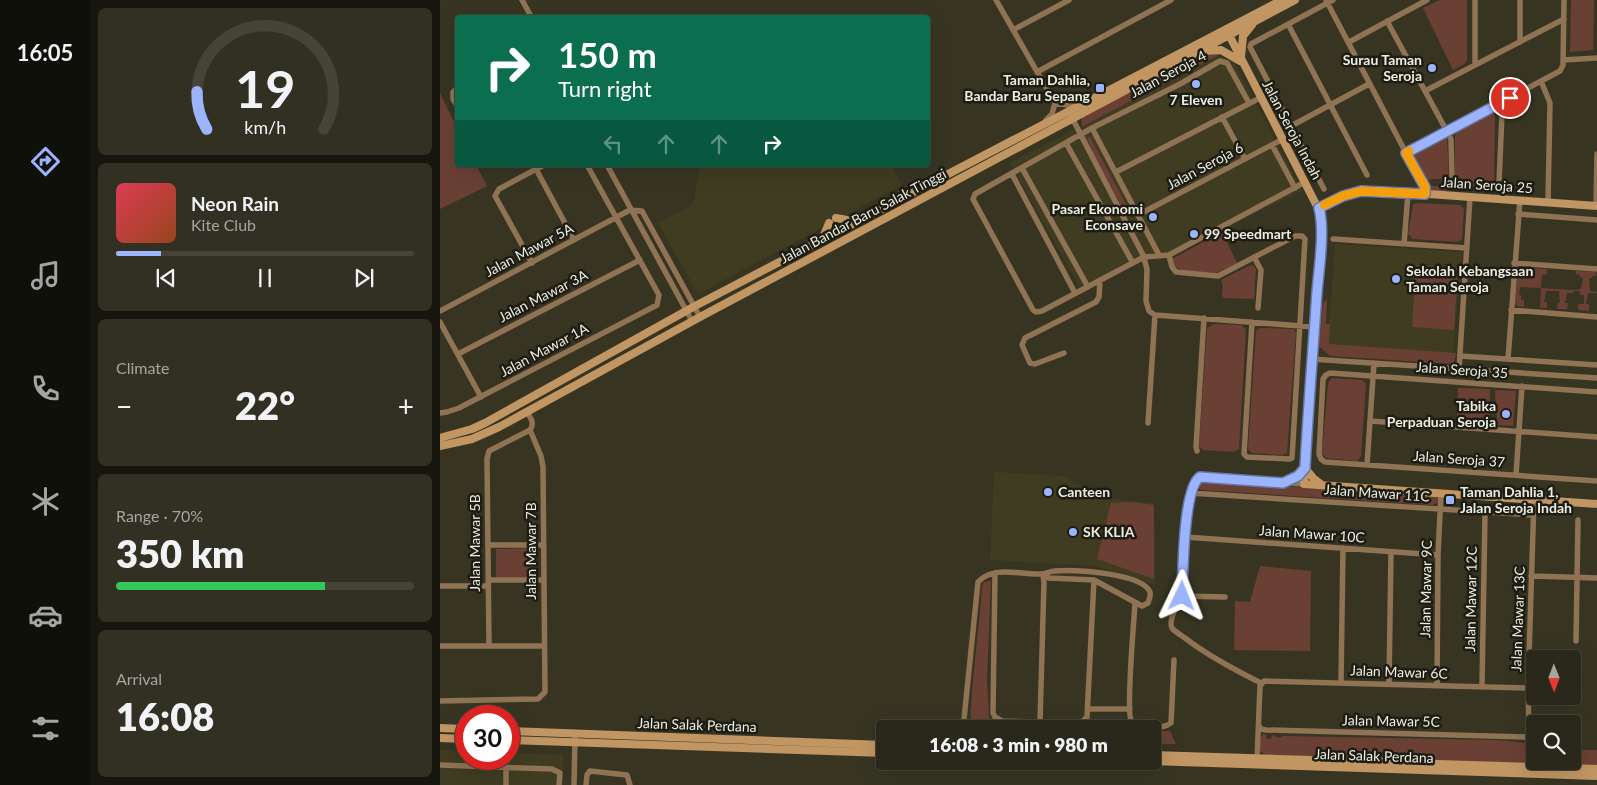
<!DOCTYPE html>
<html lang="en">
<head>
<meta charset="utf-8">
<style>
	:root { --surface:#29281a; --page:#313023; --text:#f1f3f6; --muted:#a5a6a2; --line:#454439; --accent:#9cb4fd }
	body { margin:0; font-family:Lato,sans-serif; background:var(--page); color:var(--text); height:100vh; display:flex; flex-direction:column; font-size:19px; white-space:nowrap }
	* { box-sizing:border-box; margin:0 }
	p { font-size:16px; color:var(--muted) }
	.icon { flex:none; width:28px; height:28px; fill:none; stroke:currentColor; stroke-width:2; stroke-linecap:round; stroke-linejoin:round }
	.map { position:relative; flex:1; overflow:hidden }
	.side { display:flex; flex-direction:column; gap:8px; padding:8px; background:#17160e; width:350px }
	.side>* { flex:none }
	.guide { position:absolute; left:15px; top:15px; width:475px; height:152px; border-radius:5px; box-shadow:0 5px 20px #0002,0 0 0 1px var(--line); background:#0b6e4f; color:#fff; overflow:hidden }
	.needle { width:32px; rotate:179deg }
	.buttons { position:absolute; left:1086px; top:650px; display:grid; gap:10px }
	.buttons a { display:grid; place-items:center; width:55px; height:55px; border-radius:5px; background:var(--surface); box-shadow:0 5px 20px #0002,0 0 0 1px var(--line); font-size:25px }
	.speed { position:absolute; left:15px; top:705px; display:flex; gap:10px; font-size:25px; font-weight:700; text-align:center }
	.speed>* { display:grid; place-content:center; width:65px; height:65px; border-radius:50%; background:var(--surface); box-shadow:0 5px 20px #0002,0 0 0 1px var(--line); line-height:1 }
	.speed .limit { border:8px solid #d22; background:#fff; color:#111 }
	.pin { position:absolute; display:grid; place-items:center; width:42px; height:42px; color:#fff; margin:-21px; border:2px solid #fff; border-radius:50%; box-shadow:0 1px 5px #0007 }
	.me { position:absolute; width:55px; margin:-28px; rotate:2deg; stroke-linejoin:round; filter:drop-shadow(0 0 4px #0008) }
	.turn { display:flex; align-items:center; gap:18px; height:105px; padding:0 20px; font-size:22px }
	.turn .icon { width:65px; height:65px; stroke-width:2.5 }
	.turn b { display:block; font-size:35px; line-height:42px }
	.lanes { display:flex; align-items:center; height:48px; padding:0 20px; background:#0003; justify-content:center; gap:25px; direction:ltr }
	.lanes .off { opacity:.35 }
	.big { font-size:38px; font-weight:800; line-height:1.1 }
	.side .widget { flex:1; display:flex; flex-direction:column; justify-content:center; gap:8px; min-width:0; padding:0 18px; border-radius:8px; background:var(--page) }
	.side .dial { align-items:center; gap:0 }
	.dial svg { height:130px; overflow:visible; fill:none; stroke:var(--line); stroke-width:7; stroke-linecap:round; text-anchor:middle }
	.dial text { fill:var(--text); stroke:none }
	.song { display:flex; align-items:center; gap:15px }
	.cover { width:60px; height:60px; border-radius:8px; background:linear-gradient(135deg,hsl(350 70% 55%),hsl(20 70% 35%)) }
	.played { height:5px; border-radius:2px; background:linear-gradient(90deg,var(--accent) 15%,var(--line) 15%) }
	.keys { display:flex; justify-content:space-around; direction:ltr }
	.heat { display:flex; justify-content:space-between; align-items:center; font-size:28px; direction:ltr }
	.charge { height:8px; border-radius:4px; background:linear-gradient(90deg,#34c759 70%,var(--line) 0) }
	.trip { position:absolute; left:436px; top:720px; width:285px; height:50px; border-radius:5px; background:var(--surface); box-shadow:0 5px 20px #0002,0 0 0 1px var(--line); font-weight:800; line-height:50px; text-align:center }
	main { display:flex; flex:1; min-height:0 }
	.dock { display:flex; flex-direction:column; width:90px; justify-content:space-around; align-items:center; background:#10100a; color:var(--muted) }
	.dock .icon { width:35px; height:35px }
	.dock .current { color:var(--accent) }
	.dock b { font-size:22px; color:var(--text) }
	.map>svg:first-child { display:block }
</style>
</head>
<body>
<main>
<nav class="dock">
<b>16:05</b>
<svg class="icon current" aria-label="directions" viewBox="0 0 24 24"><path d="M12 3l9 9-9 9-9-9zM9 14v-3h6M13 9l2 2-2 2"/></svg>
<svg class="icon" aria-label="music" viewBox="0 0 24 24"><path d="M9 18V5l10-2v13"/><circle cx="6" cy="18" r="3"/><circle cx="16" cy="16" r="3"/></svg>
<svg class="icon" aria-label="phone" viewBox="0 0 24 24"><path d="M5 4h4l2 5-3 2q2 4 5 5l2-3 5 2v4C11 20 4 13 5 4z"/></svg>
<svg class="icon" aria-label="climate" viewBox="0 0 24 24"><path d="M12 3v18M4 7l16 10M4 17L20 7"/></svg>
<svg class="icon" aria-label="car" viewBox="0 0 24 24"><path d="M5 17H2v-5l4-1 3-4h7l3 4 3 1v5h-3M9 17h6M6 11h13"/><circle cx="7" cy="17" r="2"/><circle cx="17" cy="17" r="2"/></svg>
<svg class="icon" aria-label="filters" viewBox="0 0 24 24"><path d="M4 7h16M4 17h16"/><circle cx="9" cy="7" r="2"/><circle cx="15" cy="17" r="2"/></svg>
</nav>
<section class="side">
<div class="widget dial"><svg viewBox="0 0 100 80">
<path d="M14 69A42 42 0 1 1 86 69"/>
<path d="M14 69A42 42 0 0 1 8 46" stroke="#9cb4fd"/>
<text x="50" y="56" font-size="32" font-weight="700">19</text>
<text x="50" y="72" font-size="11">km/h</text>
</svg></div>
<div class="widget">
<div class="song"><i class="cover"></i><div><b>Neon Rain</b><p>Kite Club</p></div></div>
<div class="played"></div>
<div class="keys"><svg class="icon" aria-label="previous" viewBox="0 0 24 24"><path d="M18 5L8 12l10 7zM5 5v14"/></svg><svg class="icon" aria-label="pause" viewBox="0 0 24 24"><path d="M8 5v14M16 5v14"/></svg><svg class="icon" aria-label="next" viewBox="0 0 24 24"><path d="M6 5l10 7-10 7zM19 5v14"/></svg></div>
</div>
<div class="widget"><p>Climate</p>
<div class="heat"><a>−</a><b class="big">22°</b><a>+</a></div>
</div>
<div class="widget"><p>Range · 70%</p><b class="big">350 km</b><div class="charge"></div></div>
<div class="widget"><p>Arrival</p><b class="big">16:08</b></div>
</section>
<div class="map">
<svg width="1157" height="785" viewBox="0 0 1157 785">
	<rect width="100%" height="100%" fill="#373522"/>
	<!-- built -->
	<path fill="#3f3c22" d="M776,55L794,62L862,191L717,261L710,254L640,288L570,163Z
		M260,165H451L462,185L258,294L218,223L253,204Z
		M895,244L1022,252L1012,363L887,354Z
		M554,472L625,476L646,490L667,498L714,504L715,585L655,566L550,560Z
		M0,750L26,751V759H69V753L123,755V785H0Z"/>
	<!-- green -->
	<path fill="#6a4034" d="M1000,0H1027V61L1024,64L1013,70L983,8Z
		M1131,0H1154L1153,50L1130,52Z
		M767,53H782L643,126L642,124L641,117L687,92L693,96L700,93L699,86L732,68H737Z
		M0,93L17,128L18,165H36L47,186L0,209Z
		M1050,113L1055,114L1054,190L1015,187V136L1019,129Z
		M1005,135L1007,138C1007,154 1012,177 1005,192L993,191L989,188V186H1002V179H991L986,181L972,156L973,153Z
		M647,137H650L689,210L688,212L684,211L653,153Z
		M976,203L1020,205L1024,209L1022,239L1018,242L973,239L968,234L973,205Z
		M782,232L797,263L776,273L741,270L733,265L732,259Z
		M813,265L816,269L814,299L784,298L782,296L783,285L781,280L809,266Z
		M976,265L1018,268L1014,330L972,327Z
		M1082,268L1107,269V274L1102,275L1101,288L1134,290L1141,289L1143,278L1140,277V275L1136,274V271L1156,272V276H1152V278H1149L1150,291L1157,292V293H1148L1146,304H1149V311L1138,310V304H1144V295H1140V291H1134L1133,293H1127L1125,303H1128L1127,309H1117L1118,303H1120L1119,291H1106L1104,302H1107V308H1100L1101,288L1080,287L1079,295H1081V300H1084V307L1077,306L1075,303L1078,272Z
		M887,299L886,324H890L889,344L1016,353L1014,364L890,356L879,346L883,303Z
		M774,324L802,325L806,330L799,449L794,452L763,450L759,446L767,328Z
		M820,328L854,329L856,333L847,453L843,455L812,453L808,449L816,331Z
		M892,378L922,380L926,384L921,456L917,461L886,458L882,453L888,383Z
		M1018,388L1050,389L1049,424L1017,422Z
		M1055,390L1076,391L1073,426L1057,425Z
		M758,480L995,497L998,498V502L993,505L761,490L756,485Z
		M692,502L714,505V579L657,559L671,503Z
		M97,548V578H56V549Z
		M820,566L871,571L870,651L794,650L795,601L810,602Z
		M549,581H551L547,679L549,717L553,722L560,725L572,727L633,729H530C531,681 539,634 542,586L544,582Z
		M713,731H730L736,744H713Z
		M823,734H825L827,739H831L832,735L840,738L843,736L1057,740L1086,743L1095,749V761H1132L1133,750H1157V766L826,755L820,751V740Z"/>
	<g fill="none" stroke-linecap="round" stroke-linejoin="round">
		<!-- street -->
		<path stroke="#8f7354" stroke-width="5.5" d="M82,0L92,18
			M556,0L615,103L628,105L645,100
			M886,0L966,153L985,187V194
			M1035,0V65
			M947,21L1011,139L1012,176
			M848,24L927,175
			M573,30L629,0
			M909,42L987,0
			M1080,42V0
			M1123,60L1157,58
			M597,72L731,0
			M1101,81L1110,103L1108,202
			M18,88L13,92V99L18,107
			M985,91L1124,19
			M809,103L787,63L780,61L740,84L652,128L535,194L533,199L593,310L596,312L602,311L704,257L729,255L865,182
			M1057,105L1062,114L1059,183
			M629,112L703,255L707,269L706,301L709,311L715,315L875,327
			M782,117L805,159
			M606,120L612,114L615,103
			M851,126L929,84
			M652,128L719,255
			M626,143L693,263
			M832,145L855,188
			M966,153L1120,71L1123,65L1124,0
			M167,165L252,321
			M582,168L648,287
			M96,169L134,240
			M676,172L820,98
			M572,174L635,293
			M884,189L810,47L811,44L893,0
			M1156,206L1157,154
			M190,210L202,211L260,317
			M1078,214L1157,220
			M698,215L843,139
			M893,239L1027,248
			M964,244L968,193
			M729,255L732,267L736,272L778,276L855,236H862L865,239L852,458L850,459L807,457L804,454L812,322
			M814,257L821,270L818,308
			M92,263L55,196L59,189L104,165
			M1074,263L1157,269
			M1071,310L1157,317
			M0,311L190,210
			M0,322L41,397
			M624,353L595,364L590,363L582,345L585,338L656,302L659,297L660,281
			M18,354L200,260
			M1020,356L1157,365
			M871,359L1157,378
			M1068,359L1080,200
			M1019,369L1030,197
			M1157,392L890,373L886,375L883,379L879,454L881,459L885,462L1157,481
			M86,411C91,418 95,423 90,430
			M0,413L7,412L19,408L217,305L219,295L147,165
			M930,421L1157,437
			M708,423L715,315
			M757,451L756,447L764,318
			M927,465L934,363
			M1076,475L1082,386
			M750,493L1093,515
			M745,537L998,555
			M48,545H103
			M555,573L553,713L555,717L562,721L634,723H641L647,717L654,580
			M1091,576L1157,578
			M48,580H104
			M0,586H48
			M742,596C738,602 728,621 732,628C735,632 741,635 745,638C768,656 795,670 821,683
			M785,597L742,596C743,574 743,488 759,477L864,484
			M695,603C694,621 686,710 691,720C694,726 703,727 709,727C716,727 725,728 731,723L734,660
			M1136,641L1138,520
			M0,646H104
			M901,682L903,548
			M949,684L951,552
			M997,685L998,555L1001,494
			M1042,686L1045,513
			M0,701L98,699L105,692L103,467L101,456L90,430L49,451L47,459L49,646
			M648,709H690
			M600,722L604,582L603,575
			M819,726L821,729L826,730L1087,737L1089,733L1088,688L1094,499
			M523,729L538,582C553,565 581,575 601,574C606,574 610,571 615,571C633,569 702,573 710,592C711,596 709,600 708,603L702,606L654,580L609,578L603,575
			M817,760L820,686L824,681L1088,688
			M0,765L112,769L120,773L119,785
			M66,768V785
			M134,785L135,738
			M146,785L147,775L150,771L187,775L190,785"/>
		<!-- secondary -->
		<path stroke="#c19663" stroke-width="8" d="M787,31L881,214L880,251L870,369L864,484L1157,504
			M762,51L781,50L800,61
			M801,57L803,36L812,25
			M879,208L903,196L921,191L961,192L1157,206
			M396,218L418,222
			M382,240L389,223
			M0,438L32,429L45,423L255,306L842,0
			M0,446L32,439L59,427L260,317L855,0
			M843,483L858,476L865,468L874,479L882,485
			M0,728L26,729
			M69,731L445,745
			M0,738L26,739
			M69,740L445,753
			M712,755L1157,769
			M710,761L1157,776"/>
	</g>
	<g fill="none" stroke-linecap="round" stroke-linejoin="round">
		<defs>
			<path id="route" d="M742,596C743,574 743,488 760,477L843,483L858,476L865,468C868,410 873,351 877,292C879,269 885,230 879,208L903,196L921,191L985,194V187L966,153L1070,98"/>
		</defs>
		<!-- route casing -->
		<use href="#route" stroke="#6575a4" stroke-width="12"/>
		<!-- route -->
		<use href="#route" stroke="#9cb4fd" stroke-width="9"/>
		<!-- slow -->
		<path stroke="#f59e0b" stroke-width="9" d="M884,205L903,196L921,191L985,194V187L966,153L969,151"/>
	</g>
	<!-- markers -->
	<g fill="#9cb4fd" stroke="#1d1d14" stroke-width="2">
		<circle cx="992" cy="68" r="5"/>
		<circle cx="756" cy="84" r="5"/>
		<rect x="655" y="83" width="10" height="10" rx="2.5"/>
		<circle cx="713" cy="217" r="5"/>
		<circle cx="754" cy="234" r="5"/>
		<circle cx="956" cy="279" r="5"/>
		<circle cx="1066" cy="414" r="5"/>
		<circle cx="608" cy="492" r="5"/>
		<rect x="1005" y="495" width="10" height="10" rx="2.5"/>
		<circle cx="633" cy="532" r="5"/>
	</g>
	<g text-anchor="middle" stroke-width="5" stroke-linejoin="round" paint-order="stroke">
		<!-- poi labels -->
		<g font-size="14" font-weight="bold" fill="#edece0" stroke="#1d1d14" text-anchor="start">
			<text x="982" y="65" text-anchor="end">Surau Taman<tspan x="982" dy="16">Seroja</tspan></text>
			<text x="650" y="85" text-anchor="end">Taman Dahlia,<tspan x="650" dy="16">Bandar Baru Sepang</tspan></text>
			<text x="756" y="105" text-anchor="middle">7 Eleven</text>
			<text x="703" y="214" text-anchor="end">Pasar Ekonomi<tspan x="703" dy="16">Econsave</tspan></text>
			<text x="764" y="239">99 Speedmart</text>
			<text x="966" y="276">Sekolah Kebangsaan<tspan x="966" dy="16">Taman Seroja</tspan></text>
			<text x="1056" y="411" text-anchor="end">Tabika<tspan x="1056" dy="16">Perpaduan Seroja</tspan></text>
			<text x="618" y="497">Canteen</text>
			<text x="1020" y="497">Taman Dahlia 1,<tspan x="1020" dy="16">Jalan Seroja Indah</tspan></text>
			<text x="643" y="537">SK KLIA</text>
		</g>
		<!-- street labels -->
		<g font-size="14" fill="#edece0" stroke="#1d1d14">
			<text transform="translate(728 74) rotate(-28)" y="5">Jalan Seroja 4</text>
			<text transform="translate(852 130) rotate(62)" y="5">Jalan Seroja Indah</text>
			<text transform="translate(765 166) rotate(-28)" y="5">Jalan Seroja 6</text>
			<text transform="translate(1047 185) rotate(4)" y="5">Jalan Seroja 25</text>
			<text transform="translate(423 216) rotate(-28)" y="5">Jalan Bandar Baru Salak Tinggi</text>
			<text transform="translate(89 250) rotate(-28)" y="5">Jalan Mawar 5A</text>
			<text transform="translate(103 296) rotate(-27)" y="5">Jalan Mawar 3A</text>
			<text transform="translate(104 350) rotate(-28)" y="5">Jalan Mawar 1A</text>
			<text transform="translate(1022 370) rotate(4)" y="5">Jalan Seroja 35</text>
			<text transform="translate(1019 459) rotate(4)" y="5">Jalan Seroja 37</text>
			<text transform="translate(937 493) rotate(4)" y="5">Jalan Mawar 11C</text>
			<text transform="translate(872 534) rotate(4)" y="5">Jalan Mawar 10C</text>
			<text transform="translate(35 543) rotate(-90)" y="5">Jalan Mawar 5B</text>
			<text transform="translate(91 551) rotate(-90)" y="5">Jalan Mawar 7B</text>
			<text transform="translate(986 589) rotate(-89)" y="5">Jalan Mawar 9C</text>
			<text transform="translate(1031 599) rotate(-89)" y="5">Jalan Mawar 12C</text>
			<text transform="translate(1078 619) rotate(-88)" y="5">Jalan Mawar 13C</text>
			<text transform="translate(959 672) rotate(2)" y="5">Jalan Mawar 6C</text>
			<text transform="translate(951 721) rotate(1)" y="5">Jalan Mawar 5C</text>
			<text transform="translate(257 725) rotate(2)" y="5">Jalan Salak Perdana</text>
			<text transform="translate(934 756) rotate(2)" y="5">Jalan Salak Perdana</text>
		</g>
	</g>
</svg>
<div class="buttons">
<a><svg class="needle" viewBox="-14 -14 28 28"><path d="M0-13l5 13h-10z" fill="#e53935"/><path d="M0 13l5-13h-10z" fill="#a5a6a2"/></svg></a>
<a><svg class="icon" aria-label="search" viewBox="0 0 24 24"><circle cx="10" cy="10" r="6"/><path d="M15 15l6 6"/></svg></a>
</div>
<div class="speed"><div class="limit">30</div></div>
<div class="pin" style="left:1070px;top:98px;background:#d93025"><svg class="icon" aria-label="arrive" viewBox="0 0 24 24"><path d="M6 21V4h12l-3 4 3 4H6"/></svg></div>
<svg class="me" style="left:742px;top:596px" viewBox="-20 -20 40 40"><path d="M0-17L14 15 0 8-14 15z" fill="#9cb4fd" stroke="#fff" stroke-width="4"/></svg>
<div class="trip">16:08 · 3 min · 980 m</div>
<div class="guide">
<div class="turn"><svg class="icon" aria-label="right" viewBox="0 0 24 24"><path d="M7 20v-9h11M14 6l5 5-5 5"/></svg><div><b>150 m</b>Turn right</div></div>
<div class="lanes"><svg class="icon off" aria-label="left" viewBox="0 0 24 24"><path d="M17 20v-9H6M10 6l-5 5 5 5"/></svg><svg class="icon off" aria-label="ahead" viewBox="0 0 24 24"><path d="M12 20V5M6 11l6-6 6 6"/></svg><svg class="icon off" aria-label="ahead" viewBox="0 0 24 24"><path d="M12 20V5M6 11l6-6 6 6"/></svg><svg class="icon" aria-label="right" viewBox="0 0 24 24"><path d="M7 20v-9h11M14 6l5 5-5 5"/></svg></div>
</div>
</div>
</main>
</body>
</html>
